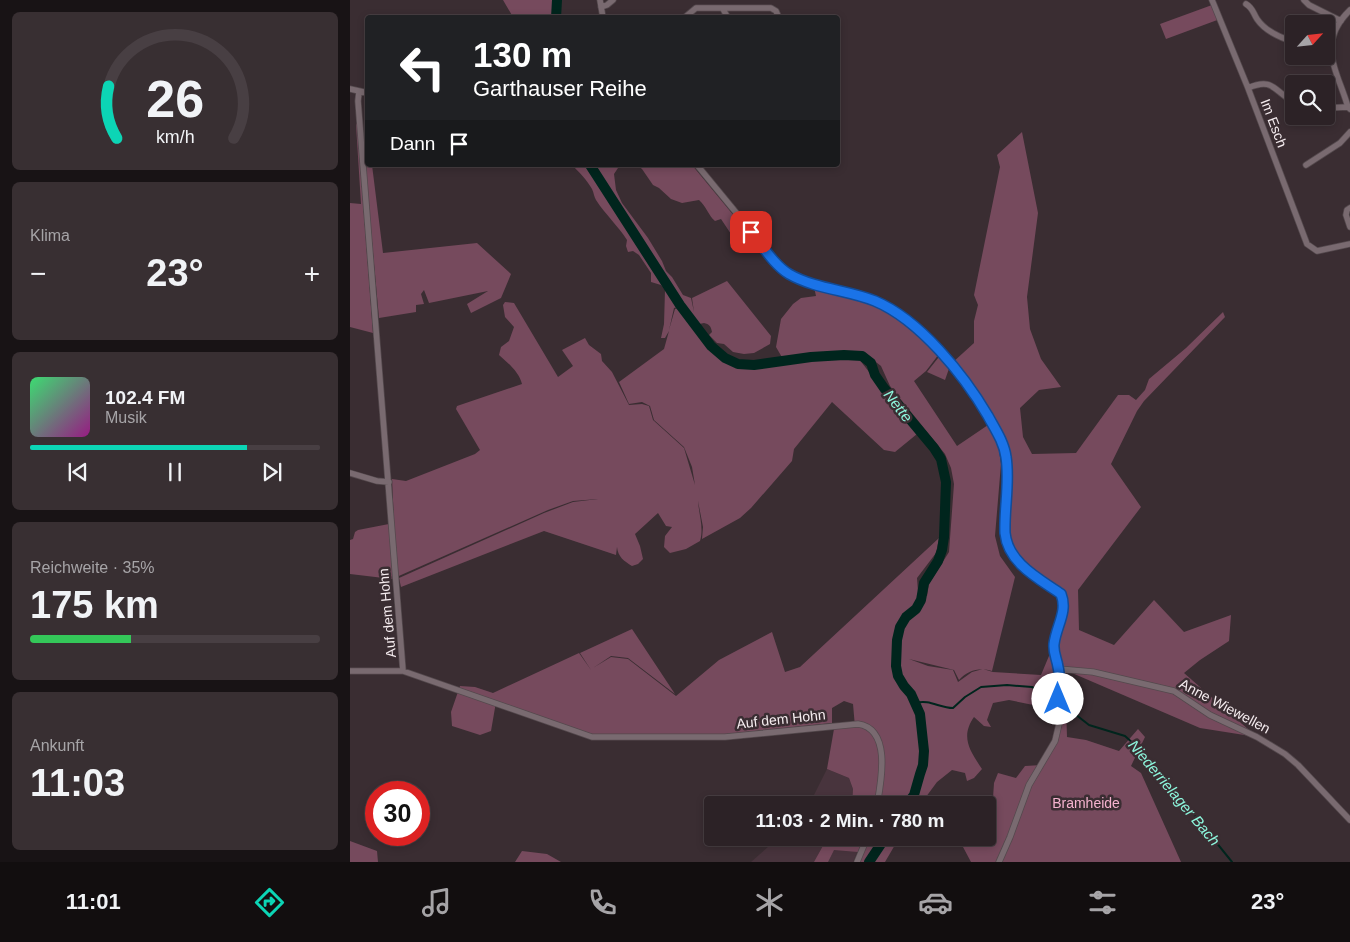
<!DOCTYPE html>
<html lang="de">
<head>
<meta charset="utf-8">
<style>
	:root { --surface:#2c2226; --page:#382f32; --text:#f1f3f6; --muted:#a6a4a7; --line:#483f43; --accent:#0cd5b5 }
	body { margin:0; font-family:Helvetica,sans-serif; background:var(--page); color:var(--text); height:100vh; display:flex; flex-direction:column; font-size:19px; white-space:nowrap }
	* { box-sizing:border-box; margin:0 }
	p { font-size:16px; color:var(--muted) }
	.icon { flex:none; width:28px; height:28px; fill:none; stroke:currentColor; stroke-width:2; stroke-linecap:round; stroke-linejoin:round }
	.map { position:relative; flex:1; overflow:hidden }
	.side { display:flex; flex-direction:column; gap:12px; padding:12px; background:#181315; width:350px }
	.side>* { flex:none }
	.banner { position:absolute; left:15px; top:15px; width:475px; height:152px; border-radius:5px; box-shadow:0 2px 8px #0003,0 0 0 1px var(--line); background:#202124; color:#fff; overflow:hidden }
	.needle { width:32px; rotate:63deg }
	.controls { position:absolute; left:935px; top:15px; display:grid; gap:10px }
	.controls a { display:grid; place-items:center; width:50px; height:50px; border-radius:5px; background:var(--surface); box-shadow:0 2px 8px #0003,0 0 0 1px var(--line); font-size:25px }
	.speed { position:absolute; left:15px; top:781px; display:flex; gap:10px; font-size:25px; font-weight:700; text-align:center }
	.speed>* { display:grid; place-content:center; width:65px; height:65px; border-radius:50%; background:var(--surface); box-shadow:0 2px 8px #0003,0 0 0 1px var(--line); line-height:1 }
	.speed .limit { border:8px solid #d22; background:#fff; color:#111 }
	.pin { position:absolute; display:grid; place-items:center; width:42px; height:42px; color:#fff; margin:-21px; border-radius:10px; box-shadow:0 2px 8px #0006 }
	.me { position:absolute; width:55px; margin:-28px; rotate:0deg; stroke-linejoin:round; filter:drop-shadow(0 0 4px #0008) }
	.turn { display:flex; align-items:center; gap:18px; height:105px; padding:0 25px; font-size:22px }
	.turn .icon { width:65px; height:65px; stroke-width:2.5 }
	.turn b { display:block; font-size:35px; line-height:42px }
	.then { display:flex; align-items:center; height:48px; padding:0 25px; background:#0003; gap:10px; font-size:19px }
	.big { font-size:38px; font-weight:800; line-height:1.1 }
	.side .tile { flex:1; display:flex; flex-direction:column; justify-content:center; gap:8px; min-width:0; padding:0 18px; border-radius:8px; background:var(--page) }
	.side .dial { align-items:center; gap:0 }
	.dial svg { height:130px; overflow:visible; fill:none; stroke:var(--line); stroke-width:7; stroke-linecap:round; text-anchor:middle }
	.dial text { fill:var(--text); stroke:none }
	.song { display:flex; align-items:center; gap:15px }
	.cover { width:60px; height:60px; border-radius:8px; background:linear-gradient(135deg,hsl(140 70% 55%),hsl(310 70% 35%)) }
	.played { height:5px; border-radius:2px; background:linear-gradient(90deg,var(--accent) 75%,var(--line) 75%) }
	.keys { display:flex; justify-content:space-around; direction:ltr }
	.heat { display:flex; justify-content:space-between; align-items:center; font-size:28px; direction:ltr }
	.charge { height:8px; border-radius:4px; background:linear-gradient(90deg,#34c759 35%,var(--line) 0) }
	.trip { position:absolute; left:354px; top:796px; width:292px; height:50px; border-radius:5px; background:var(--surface); box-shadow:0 2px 8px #0003,0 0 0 1px var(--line); font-weight:800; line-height:50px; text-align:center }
	.tab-bar { display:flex; height:80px; justify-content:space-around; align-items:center; background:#120e0f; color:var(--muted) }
	.tab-bar .icon { width:35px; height:35px }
	.tab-bar .selected { color:var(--accent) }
	.tab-bar b { font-size:22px; color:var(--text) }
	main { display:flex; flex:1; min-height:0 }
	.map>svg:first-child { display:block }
</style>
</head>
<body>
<main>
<section class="side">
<div class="tile dial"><svg viewBox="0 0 100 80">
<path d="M14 69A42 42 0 1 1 86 69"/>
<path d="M14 69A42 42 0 0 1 9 37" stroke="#0cd5b5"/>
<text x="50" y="56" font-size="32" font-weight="700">26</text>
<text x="50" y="72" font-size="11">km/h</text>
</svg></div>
<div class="tile"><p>Klima</p>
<div class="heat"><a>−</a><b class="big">23°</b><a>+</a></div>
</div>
<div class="tile">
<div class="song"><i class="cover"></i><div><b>102.4 FM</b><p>Musik</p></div></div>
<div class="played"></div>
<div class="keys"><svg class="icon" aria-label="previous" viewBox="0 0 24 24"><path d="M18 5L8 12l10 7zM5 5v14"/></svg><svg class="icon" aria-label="pause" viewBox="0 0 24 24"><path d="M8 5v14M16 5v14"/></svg><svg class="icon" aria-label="next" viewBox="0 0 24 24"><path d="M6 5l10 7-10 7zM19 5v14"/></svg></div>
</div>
<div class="tile"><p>Reichweite · 35%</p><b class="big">175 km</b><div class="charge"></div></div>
<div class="tile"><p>Ankunft</p><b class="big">11:03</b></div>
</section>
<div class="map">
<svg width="1000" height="862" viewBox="0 0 1000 862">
	<rect width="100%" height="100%" fill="#3a2d32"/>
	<!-- built -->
	<path fill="#48343d" d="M477,769L499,778L503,789L502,805H459Z
		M428,838H513L503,862H401Z"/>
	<!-- green -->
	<path fill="#764a5d" d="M153,0H210L208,17H163Z
		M862,5L870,19L816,39L810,24Z
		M7,123L23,333L0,327V203L11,204L6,125Z
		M672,132L688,213L677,297L680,329L691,359L711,387L689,390L670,408L673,437L682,454L726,453L768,395H779L786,400L795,390L799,379L836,348L873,312L875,317L794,401L787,411L761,464L791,507L728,590L729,630L764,645L804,600L834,632L881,615L879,641L850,660L834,673L907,737L850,728L715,670L717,737L736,740L769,751L788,729L795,737L781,766L791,773L831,862H621L613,847L618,838H638V806L643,798L644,783L648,773L666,778L675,766L692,765L705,741L708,706L693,707L659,700L643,703L637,720L641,727L634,726L624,717C610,737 620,751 632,769L624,778L617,781L615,773L602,770L587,782L570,805H502L503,789L499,778L477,769L484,729L505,727L503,704L494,701L482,708V723L377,734L244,735L146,702L141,731L130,735L102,726L101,712L110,686L125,687L143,693L229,653L241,670L230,653L282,629L325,694L278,658L261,656L243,668L261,657L278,659L326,696L369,660L422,632L435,672L450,667L589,538L586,553L567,578L568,592L577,596L579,584L599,552L604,484L601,468L595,454L540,386L531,366L513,352L460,355L433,359L426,347L431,319L443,304L451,298L466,296L464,287L529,307L546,318L589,354L576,371L564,381L607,446L638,425L648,444L651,464L645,536L650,556L665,577L642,671C630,667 618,670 609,680L604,670L559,659L578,666L603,670L608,682L622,672L633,669L643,672L691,675L704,644L713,613L711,594L674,568L659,550L654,447L601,363L595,380L577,372L592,353L602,363L624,343V321L628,305L624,295L650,167L647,155Z
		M15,140L17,144L18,165H22L33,253L127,243L161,274L151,298L121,313L117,304L138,291L79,303L74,290L71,294L74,304L66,305V312L29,318L13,143Z
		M222,165H270L264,174L266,190L272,203L298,238L312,261L316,271L322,277L333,295L341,298L344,312L342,298L377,281L421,336L420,344L404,353L394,354L383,352L374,344L367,343L359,335L362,332C361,326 359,324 354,323L349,324L345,318L328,307L324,308L319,330L325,309L328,308C349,336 361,359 397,367L504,357L509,359L567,434L545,452L534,450L482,402L444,449L442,461L401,508L390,518L352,539L353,527L348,501C349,515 354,528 350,541L336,549L320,553L314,547L315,536L322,527L316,526L308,513L285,534L290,546L293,559L288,564L282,566C274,561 268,557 267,547L266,555L194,531L51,587L49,578L194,513L223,502L248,499L223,501L198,510L42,579L0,574V540L3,539L5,532L8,530L44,523L42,479L56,481L125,454L130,450L106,409L107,406L172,384C169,372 158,363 149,355L151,347L159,341L164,327L155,317L153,305L155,302L164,303L208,377L223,366L212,350L235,338L239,345L251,354L252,361L262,372L279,405L292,404L299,406L303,420L334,448L345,485L342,467L334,447L304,420L300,406L292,402L279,404L269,382L314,349L319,331L315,338H311L314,324L315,290L311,285L301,282V273L289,255L283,251L278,252L276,246L277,240C268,226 255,214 246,200C244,197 244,193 242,189C237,180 229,172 222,165Z
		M287,165H342L399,234L387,243L371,219L365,221C358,215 357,207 349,200L332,203L321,199L309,188L303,185L292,169Z
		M484,838H513L508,852L484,850L478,862H464L474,844L478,843Z
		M520,838H549L535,862H509Z
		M0,841L27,851L28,862H0Z
		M172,851L197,854L211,862H165Z"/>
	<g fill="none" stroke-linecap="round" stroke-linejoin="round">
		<!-- stream -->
		<path stroke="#00251d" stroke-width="2" d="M566,703C579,699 590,708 603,708L615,697L631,687L657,685L682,687L706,699
			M711,703L739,725L775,736L795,754L882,862"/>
		<!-- river -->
		<path stroke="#00251d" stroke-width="10" d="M206,18L207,0
			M240,165L330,305L361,346L375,358L388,364L404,365L461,357L494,355L512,356L521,363L525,375L534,388L584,448L591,459L596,482L594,537L592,550L588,561L574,583L571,600L566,609L556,617L550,627L547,640L546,666L548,676L554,686L561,694L570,714L574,751L573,765L570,774L564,795L556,805
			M519,862L535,838"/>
		<defs>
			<path id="minor" d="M250,0L253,18
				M862,0L898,88L957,244L967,251L1000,244
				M954,0L959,5L991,21
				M896,4C903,8 903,13 907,19C915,31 931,38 944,42
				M251,7L257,5L263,0
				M373,9L378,18
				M334,18L346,8H421L426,11L429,18
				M898,88C924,77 923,91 944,102
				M0,89L18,93
				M9,92L8,101L53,671
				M998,107C987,70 966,43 1000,10
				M976,108L998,107L1000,109
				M347,165L425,260L438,273L449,279L524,301L548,314L584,345L601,363L620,388L645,429L654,447L656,457V542L663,557L674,568L711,594L713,600V613L704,644V656L709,669V724L705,741L679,785L660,837L649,862
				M956,165L990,143L1000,132
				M1000,208L997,210L996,215L1000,227
				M0,473L27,481L39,482
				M709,669L743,672L824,691L860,715L907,737L935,754L948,765L1000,820
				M0,671H53L242,737H375L508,724C542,729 531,782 527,805
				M507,862L517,838"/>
		</defs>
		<!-- minor casing -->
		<use href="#minor" stroke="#54494d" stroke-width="7"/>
		<!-- minor -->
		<use href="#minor" stroke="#796a70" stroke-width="5.5"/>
	</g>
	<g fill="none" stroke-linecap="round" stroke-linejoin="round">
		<defs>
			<path id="route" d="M401,232C412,245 424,265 439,274C465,289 498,290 525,301C570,320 614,375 638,416C645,429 654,442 656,457C660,482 654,508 655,533C658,563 688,578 711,594C718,612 706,626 704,644C703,653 707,659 708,667C711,677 708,690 708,699"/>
		</defs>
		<!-- route casing -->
		<use href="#route" stroke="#114b97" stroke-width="12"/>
		<!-- route -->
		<use href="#route" stroke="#1a73e8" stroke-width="9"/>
	</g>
	<g text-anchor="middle" stroke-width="5" stroke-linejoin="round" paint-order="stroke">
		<!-- street labels -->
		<g font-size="14" fill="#f5ecef" stroke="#3a2d32">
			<text transform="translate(924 123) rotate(69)" y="5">Im Esch</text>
			<text transform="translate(37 613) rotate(-95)" y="5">Auf dem Hohn</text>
			<text transform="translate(875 706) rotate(28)" y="5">Anne Wiewellen</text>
			<text transform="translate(431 719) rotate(-6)" y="5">Auf dem Hohn</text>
		</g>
		<!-- park labels -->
		<g font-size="14" fill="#f5b3cf" stroke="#3a2d32">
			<text x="736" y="808">Bramheide</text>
		</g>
		<!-- water labels -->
		<g font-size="15" font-style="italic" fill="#8df7dd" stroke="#3a2d32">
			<text transform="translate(548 406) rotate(52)" y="5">Nette</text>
			<text transform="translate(824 793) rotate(50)" y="5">Niederrielager Bach</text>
		</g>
	</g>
</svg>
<div class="controls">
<a><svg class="needle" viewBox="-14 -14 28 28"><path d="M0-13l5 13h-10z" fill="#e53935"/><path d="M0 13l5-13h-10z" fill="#a6a4a7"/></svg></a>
<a><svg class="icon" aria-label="search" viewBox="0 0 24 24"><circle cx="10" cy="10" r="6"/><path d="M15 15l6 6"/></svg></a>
</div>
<div class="speed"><div class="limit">30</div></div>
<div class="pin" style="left:401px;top:232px;background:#d93025"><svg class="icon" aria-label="arrive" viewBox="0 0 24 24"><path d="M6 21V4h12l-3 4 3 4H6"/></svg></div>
<svg class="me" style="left:708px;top:699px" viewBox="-20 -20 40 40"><circle r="19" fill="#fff"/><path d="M0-13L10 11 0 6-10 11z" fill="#1a73e8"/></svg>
<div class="trip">11:03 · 2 Min. · 780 m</div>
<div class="banner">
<div class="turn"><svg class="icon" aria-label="left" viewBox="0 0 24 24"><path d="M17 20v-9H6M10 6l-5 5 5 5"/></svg><div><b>130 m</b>Garthauser Reihe</div></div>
<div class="then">Dann<svg class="icon" aria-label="arrive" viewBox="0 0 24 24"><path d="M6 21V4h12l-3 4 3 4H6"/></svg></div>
</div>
</div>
</main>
<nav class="tab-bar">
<b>11:01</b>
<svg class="icon selected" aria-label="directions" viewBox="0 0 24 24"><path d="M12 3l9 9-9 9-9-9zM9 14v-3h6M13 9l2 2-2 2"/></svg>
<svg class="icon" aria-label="music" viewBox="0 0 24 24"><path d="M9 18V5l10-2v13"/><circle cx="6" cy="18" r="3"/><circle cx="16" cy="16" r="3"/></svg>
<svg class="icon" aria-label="phone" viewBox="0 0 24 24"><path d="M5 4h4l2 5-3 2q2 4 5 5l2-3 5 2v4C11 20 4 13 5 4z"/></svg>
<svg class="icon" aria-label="climate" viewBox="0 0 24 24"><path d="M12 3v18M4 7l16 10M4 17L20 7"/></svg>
<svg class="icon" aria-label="car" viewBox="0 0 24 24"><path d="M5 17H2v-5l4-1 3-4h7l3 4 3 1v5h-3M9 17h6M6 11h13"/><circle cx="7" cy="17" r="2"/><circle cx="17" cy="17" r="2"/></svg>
<svg class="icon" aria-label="filters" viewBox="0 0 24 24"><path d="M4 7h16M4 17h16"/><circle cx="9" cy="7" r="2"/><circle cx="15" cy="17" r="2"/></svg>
<b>23°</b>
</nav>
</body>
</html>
